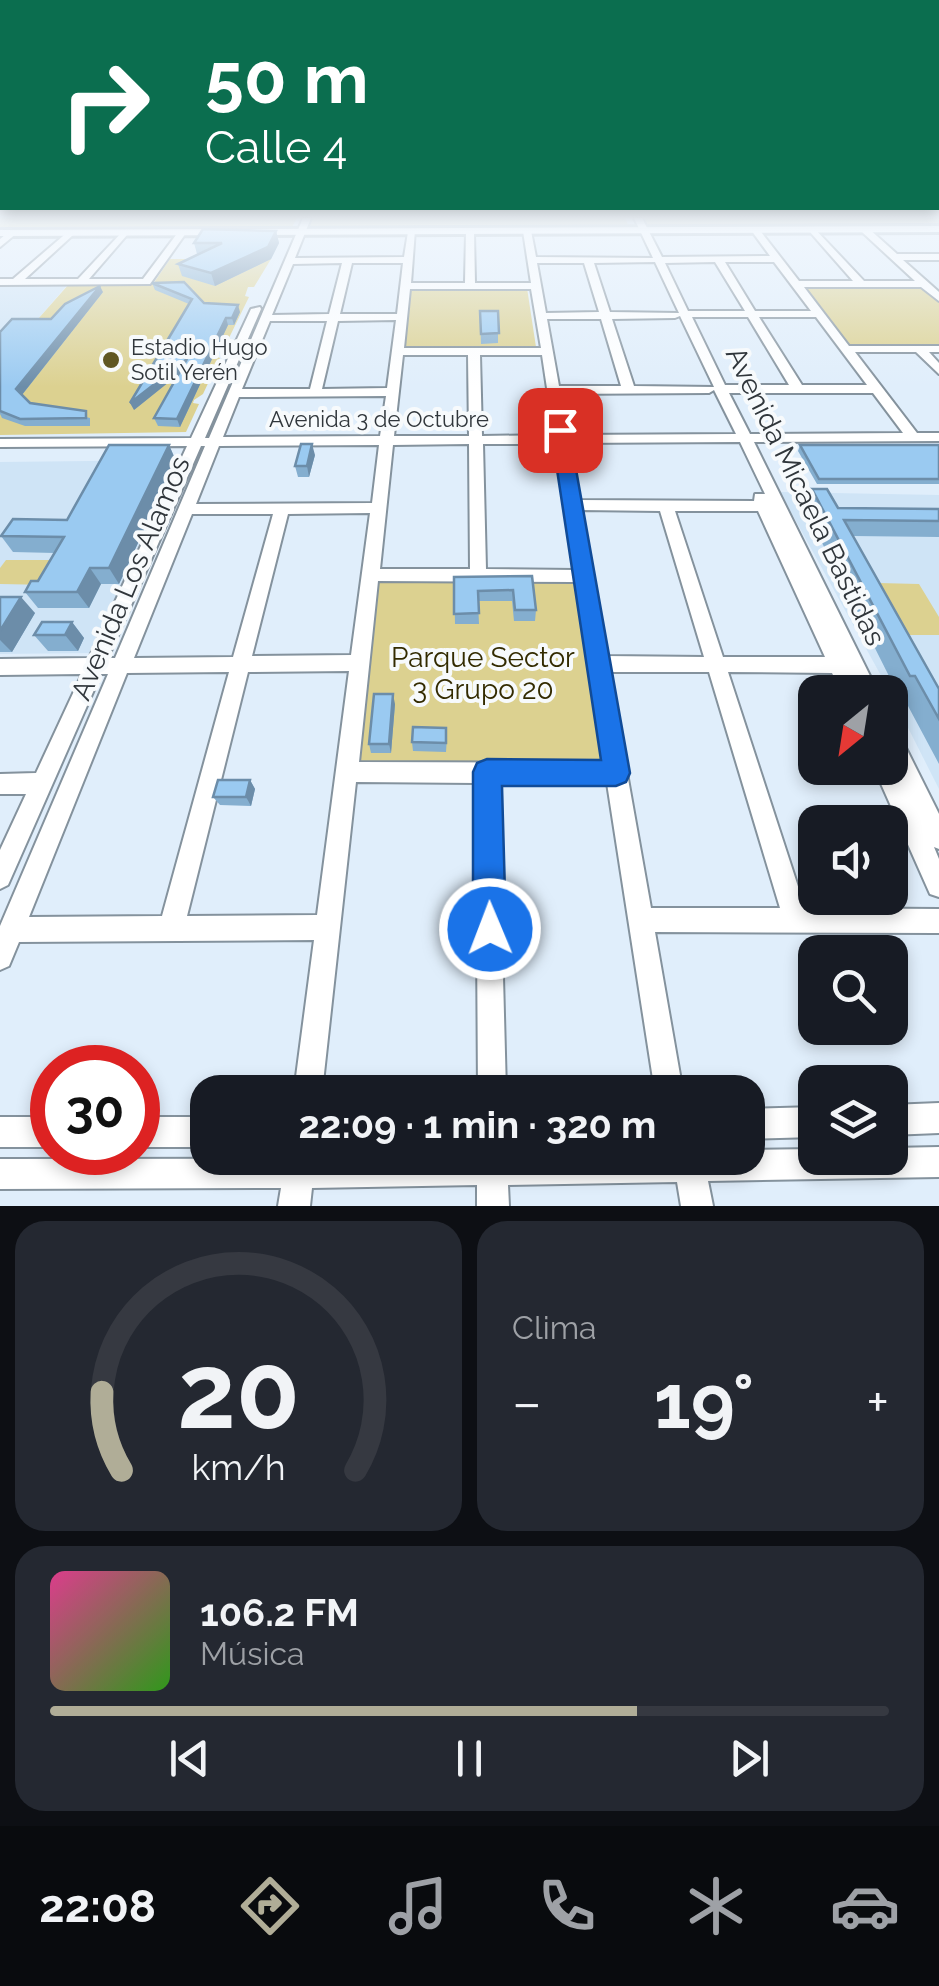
<!DOCTYPE html>
<html lang="es">
<head>
<meta charset="utf-8">
<style>
	:root { --surface:#171b24; --page:#242831; --text:#f1f3f6; --muted:#9ea1a6; --line:#363941; --accent:#b0ad97 }
	body { margin:0; font-family:Raleway,sans-serif; background:var(--page); color:var(--text); height:100vh; display:flex; flex-direction:column; font-size:38px; white-space:nowrap }
	* { box-sizing:border-box; margin:0 }
	p { font-size:32px; color:var(--muted) }
	.icon { flex:none; width:55px; height:55px; fill:none; stroke:currentColor; stroke-width:2; stroke-linecap:round; stroke-linejoin:round }
	.map { position:relative; height:1206px; overflow:hidden }
	.side { display:flex; flex-direction:column; gap:15px; padding:15px; background:#0d0f14; flex:1 }
	.side>* { flex:none }
	.hud { position:absolute; left:0px; top:0px; width:940px; height:210px; box-shadow:0 5px 15px #0003; background:#0b6e4f; color:#fff; overflow:hidden }
	.needle { width:65px; rotate:210deg }
	.fabs { position:absolute; left:798px; top:675px; display:grid; gap:20px }
	.fabs a { display:grid; place-items:center; width:110px; height:110px; border-radius:20px; background:var(--surface); box-shadow:0 5px 15px #0003; font-size:50px }
	.speed { position:absolute; left:30px; top:1045px; display:flex; gap:20px; font-size:50px; font-weight:700; text-align:center }
	.speed>* { display:grid; place-content:center; width:130px; height:130px; border-radius:50%; background:var(--surface); box-shadow:0 5px 15px #0003; line-height:1 }
	.speed .limit { border:15px solid #d22; background:#fff; color:#111 }
	.pin { position:absolute; display:grid; place-items:center; width:85px; height:85px; color:#fff; margin:-42px; border-radius:20px; box-shadow:0 5px 15px #0006 }
	.me { position:absolute; width:110px; margin:-55px; rotate:359deg; stroke-linejoin:round; filter:drop-shadow(0 0 8px #0008) }
	.turn { display:flex; align-items:center; gap:35px; height:210px; padding:0 40px; font-size:45px }
	.turn .icon { width:130px; height:130px; stroke-width:2.5 }
	.turn b { display:block; font-size:70px; line-height:85px }
	.big { font-size:75px; font-weight:700; line-height:1.1 }
	.side .widget { flex:1; display:flex; flex-direction:column; justify-content:center; gap:15px; min-width:0; padding:0 35px; border-radius:30px; background:var(--page) }
	.side .dial { align-items:center; gap:0 }
	.dial svg { height:260px; overflow:visible; fill:none; stroke:var(--line); stroke-width:7; stroke-linecap:round; text-anchor:middle }
	.dial text { fill:var(--text); stroke:none }
	.song { display:flex; align-items:center; gap:30px }
	.cover { width:120px; height:120px; border-radius:15px; background:linear-gradient(135deg,hsl(330 70% 55%),hsl(110 70% 35%)) }
	.played { height:10px; border-radius:5px; background:linear-gradient(90deg,var(--accent) 70%,var(--line) 70%) }
	.keys { display:flex; justify-content:space-around; direction:ltr }
	.heat { display:flex; justify-content:space-between; align-items:center; font-size:55px; direction:ltr }
	.side .tiles { flex:1; display:grid; gap:15px; grid-template-columns:1fr 1fr }
	.widget:last-child { grid-column:span 2 }
	.trip { position:absolute; left:190px; top:1075px; width:575px; height:100px; border-radius:30px; background:var(--surface); box-shadow:0 5px 15px #0003; font-weight:700; line-height:100px; text-align:center }
	.dock { display:flex; height:160px; justify-content:space-around; align-items:center; background:#090b0e; color:var(--muted) }
	.dock .icon { width:70px; height:70px }
	.dock .on { color:var(--accent) }
	.dock b { font-size:45px; color:var(--text) }
	.map>svg:first-child { display:block }
</style>
</head>
<body>
<div class="map">
<svg width="939" height="1206" viewBox="0 0 939 1206">
	<rect width="100%" height="100%" fill="#e0eefb"/>
	<!-- built -->
	<path fill="#cfe4f6" d="M68,284L32,326L0,362V285Z
		M181,460L93,653L0,654V462Z
		M780,492L939,495V789L890,692Z"/>
	<!-- green -->
	<path fill="#dcd190" d="M0,218H297L291,229L0,232Z
		M312,218H625L630,229L308,230Z
		M644,218H939V228L649,229Z
		M170,259H271L254,287H248L245,296L249,297L227,342L216,346L212,355L220,358L203,394L194,400L193,403L199,404L186,432L0,435V362L69,284H153Z
		M803,286H922L939,302V346H851Z
		M410,288H527L536,347L403,348Z
		M6,560H66L51,585L0,584V568Z
		M578,579L609,767H357L377,582Z
		M878,583L919,584L939,617V635H906Z"/>
	<g fill="none" stroke-linecap="round" stroke-linejoin="round">
		<defs>
			<path id="minor" d="M303,218H311L295,258L404,257L408,232L415,230L411,283H465L466,232L470,229L474,232L475,283H531L523,231L527,228L531,231L536,257L653,258L634,218H642L662,257L770,256L751,230L758,228L799,281H853L810,232L813,227L864,281H915L862,232V228H868L897,254H939V260H903L939,292V301L921,287H804L849,346H939V352H929L939,363V374L916,352H855L917,433H939V441L754,442L878,692H841L832,673L728,672L805,908L939,909V933L655,932L683,1092H655L607,783H498L506,1092H478L476,783L356,782L322,1092H294L314,940L19,942L9,966L0,970V926L108,674H101L8,885L0,889V850L26,794H0V774L36,773L82,674L0,675V659L89,658L187,446L0,447V439L191,438L251,309L260,307L261,309L205,438H209ZM655,262L679,313L610,312L594,263ZM715,262L745,311H688L665,263ZM725,262H774L811,311H755ZM342,263L329,314L272,315L293,264ZM352,263H403L397,314H340ZM537,263H584L599,312L546,313ZM410,289H531L541,348H404ZM680,316L714,387L634,386L612,319L675,318ZM692,317H748L789,385H725ZM759,317H816L867,385H802ZM547,319H601L621,386H559ZM396,320L387,388L322,389L338,321ZM270,321H327L310,389H242ZM403,355H468L469,436H394ZM480,355H542L554,435L482,436ZM714,390L736,434L567,435L560,394L709,393ZM729,393H873L903,433L750,434ZM386,396L380,436L223,437L239,397ZM740,442L765,494H755L754,501L579,500L569,443ZM469,444L470,569H380L393,445ZM483,444H555L575,570L486,569ZM379,445L372,503L196,504L219,446ZM201,446H205L115,658H108ZM581,510L660,511L704,657L606,656ZM675,511H758L825,657H723ZM370,513L351,655L252,656L288,514ZM192,514H273L233,657L134,658ZM378,581L576,582L604,763L359,762ZM349,671L317,915L187,916L248,672ZM229,672L162,916L29,917L127,673ZM609,672H709L780,908H651Z
				M70,230L73,235L25,279H78L124,230L127,235L89,279H143L179,231L186,233L150,284L0,285V279H13Z
				M10,231L17,233L0,247V239Z
				M890,728L897,730L939,814V849L934,847L939,859V897L930,894L874,768H890Z
				M939,1103V1133L890,1135V1105Z
				M815,1107V1137L748,1139V1109Z
				M0,1117H52V1147H0Z
				M138,1117H208V1147H138Z
				M939,1147V1177L708,1181L713,1206H681L677,1182L508,1185L509,1206H477V1185L312,1188L310,1206H278L281,1188L0,1189V1159L748,1158V1150L815,1149V1158H890V1148Z"/>
			<path id="major" d="M939,226V232L0,236V230Z"/>
		</defs>
		<!-- minor casing -->
		<use href="#minor" stroke="#84929d" stroke-width="4"/>
		<!-- major casing -->
		<use href="#major" stroke="#84929d" stroke-width="6"/>
		<!-- minor -->
		<use href="#minor" fill="#fff" fill-rule="evenodd"/>
		<!-- major -->
		<use href="#major" fill="#fff" fill-rule="evenodd"/>
	</g>
	<!-- wall -->
	<path fill="#84aecf" d="M276,231L279,243L271,259L215,286L182,276L178,264L197,254L194,243Z
		M152,283L204,303L240,312L234,325H228L180,427L158,426L154,418L177,375L134,410L189,304L155,290Z
		M103,292L22,395L30,403L90,418V426H25L2,418L0,414V332L51,319Z
		M480,311H498V343L481,344Z
		M169,445L176,461L119,584H101L89,608H38L25,592L38,581L55,553L13,552L1,536L67,520Z
		M800,445H939V484H817L798,451Z
		M315,455L309,477H298L295,466Z
		M812,489L838,508L939,509V537L853,536L939,689V764L900,691L896,690L803,505Z
		M532,576L536,610L535,621H514L512,601H478L479,624H455L454,577Z
		M0,597L35,613L12,652H0Z
		M72,622L84,638L78,651H48L34,635Z
		M395,704L391,753H371L369,744Z
		M447,737L446,752L413,751L412,742Z
		M250,780L255,789L251,806L220,805L213,797Z"/>
	<!-- shaded-wall -->
	<path fill="#6c8da9" d="M276,231L279,243L271,259L215,286L211,273Z
		M100,286L103,292L21,396L16,389Z
		M238,305L240,312L234,325L232,318Z
		M226,318L228,325L180,427L177,419Z
		M187,359L189,366L134,410L130,403Z
		M312,444L315,455L309,477L307,466Z
		M169,445L176,461L119,584L109,568Z
		M90,568L101,584L89,608L77,592Z
		M21,597L35,613L12,652L0,640V631Z
		M72,622L84,638L78,651L65,635Z
		M393,694L395,704L391,753L389,744Z
		M250,780L255,789L251,806L246,797Z"/>
	<!-- building -->
	<path fill="#9acaf1" stroke="#6c8da9" stroke-width="2.5" d="M203,229L276,231L268,247L211,273L178,264L222,243H194Z
		M184,282L204,303L238,305L232,318H226L177,419L154,418L187,359L130,403L192,299L152,283Z
		M100,286L16,389L30,403L86,411V418L20,419L0,411V332L12,319H51L65,304Z
		M480,311H498L499,333L481,334Z
		M301,444H312L307,466H295Z
		M109,445H169L109,568H90L77,592H25L31,581H38L64,537L1,536L13,519L67,520Z
		M800,445H939V479H819Z
		M812,489H827L838,508L939,509V521L844,520L939,689V719L915,676H910Z
		M532,576L536,610H515L513,590L478,591L479,613L454,614V577Z
		M0,597H21L0,631Z
		M42,622H72L65,635H34Z
		M374,694H393L389,744H369Z
		M413,727L446,728V743L412,742Z
		M218,780H250L246,797H213Z"/>
	<!-- sky -->
	<linearGradient id="sky" x2="0" y2="1"><stop stop-color="#94aea3"/><stop offset="0.56" stop-color="#f1f7fd"/><stop offset="1" stop-color="#f1f7fd" stop-opacity="0"/></linearGradient>
	<rect width="939" height="387" fill="url(#sky)"/>
	<!-- route -->
	<path fill="#1a73e8" stroke="#114b97" stroke-width="2.5" d="M560,424L569,430L630,773L626,782L616,786H502L506,929L501,941L490,946L478,941L473,929V772L477,763L487,759L601,760L551,430Z"/>
	<!-- markers -->
	<circle fill="#605723" stroke="#f7fafc" stroke-width="4" cx="111" cy="360" r="10"/>
	<g text-anchor="middle" stroke-width="8" stroke-linejoin="round" paint-order="stroke">
		<!-- far-poi labels -->
		<g font-size="22" fill="#30363b" stroke="#f7fafc" text-anchor="start">
			<text x="131" y="355">Estadio Hugo<tspan x="131" dy="25">Sotil Yerén</tspan></text>
		</g>
		<!-- far-street labels -->
		<g font-size="22" fill="#30363b" stroke="#f7fafc">
			<text x="379" y="427">Avenida 3 de Octubre</text>
		</g>
		<!-- street labels -->
		<g font-size="28" fill="#30363b" stroke="#f7fafc">
			<text transform="translate(806 496) rotate(64)" y="10">Avenida Micaela Bastidas</text>
			<text transform="translate(130 578) rotate(-67)" y="10">Avenida Los Alamos</text>
		</g>
		<!-- park labels -->
		<g font-size="28" fill="#332b00" stroke="#f7fafc">
			<text x="483" y="667">Parque Sector<tspan x="483" dy="32">3 Grupo 20</tspan></text>
		</g>
	</g>
</svg>
<div class="fabs">
<a><svg class="needle" viewBox="-14 -14 28 28"><path d="M0-13l5 13h-10z" fill="#e53935"/><path d="M0 13l5-13h-10z" fill="#9ea1a6"/></svg></a>
<a><svg class="icon" aria-label="sound" viewBox="0 0 24 24"><path d="M4 9h4l5-4v14l-5-4H4zM17 9q2 3 0 6"/></svg></a>
<a><svg class="icon" aria-label="search" viewBox="0 0 24 24"><circle cx="10" cy="10" r="6"/><path d="M15 15l6 6"/></svg></a>
<a><svg class="icon" aria-label="layers" viewBox="0 0 24 24"><path d="M12 4l9 5-9 5-9-5zM3 14l9 5 9-5"/></svg></a>
</div>
<div class="speed"><div class="limit">30</div></div>
<div class="pin" style="left:560px;top:430px;background:#d93025"><svg class="icon" aria-label="arrive" viewBox="0 0 24 24"><path d="M6 21V4h12l-3 4 3 4H6"/></svg></div>
<svg class="me" style="left:490px;top:929px" viewBox="-20 -20 40 40"><circle r="17" fill="#1a73e8" stroke="#fff" stroke-width="3"/><path d="M0-11L8 9 0 5-8 9z" fill="#fff"/></svg>
<div class="trip">22:09 · 1 min · 320 m</div>
<div class="hud">
<div class="turn"><svg class="icon" aria-label="right" viewBox="0 0 24 24"><path d="M7 20v-9h11M14 6l5 5-5 5"/></svg><div><b>50 m</b>Calle 4</div></div>
</div>
</div>
<section class="side">
<div class="tiles">
<div class="widget dial"><svg viewBox="0 0 100 80">
<path d="M14 69A42 42 0 1 1 86 69"/>
<path d="M14 69A42 42 0 0 1 8 45" stroke="#b0ad97"/>
<text x="50" y="56" font-size="32" font-weight="700">20</text>
<text x="50" y="72" font-size="11">km/h</text>
</svg></div>
<div class="widget"><p>Clima</p>
<div class="heat"><a>−</a><b class="big">19°</b><a>+</a></div>
</div>
<div class="widget">
<div class="song"><i class="cover"></i><div><b>106.2 FM</b><p>Música</p></div></div>
<div class="played"></div>
<div class="keys"><svg class="icon" aria-label="previous" viewBox="0 0 24 24"><path d="M18 5L8 12l10 7zM5 5v14"/></svg><svg class="icon" aria-label="pause" viewBox="0 0 24 24"><path d="M8 5v14M16 5v14"/></svg><svg class="icon" aria-label="next" viewBox="0 0 24 24"><path d="M6 5l10 7-10 7zM19 5v14"/></svg></div>
</div>
</div>
</section>
<nav class="dock">
<b>22:08</b>
<svg class="icon on" aria-label="directions" viewBox="0 0 24 24"><path d="M12 3l9 9-9 9-9-9zM9 14v-3h6M13 9l2 2-2 2"/></svg>
<svg class="icon" aria-label="music" viewBox="0 0 24 24"><path d="M9 18V5l10-2v13"/><circle cx="6" cy="18" r="3"/><circle cx="16" cy="16" r="3"/></svg>
<svg class="icon" aria-label="phone" viewBox="0 0 24 24"><path d="M5 4h4l2 5-3 2q2 4 5 5l2-3 5 2v4C11 20 4 13 5 4z"/></svg>
<svg class="icon" aria-label="climate" viewBox="0 0 24 24"><path d="M12 3v18M4 7l16 10M4 17L20 7"/></svg>
<svg class="icon" aria-label="car" viewBox="0 0 24 24"><path d="M5 17H2v-5l4-1 3-4h7l3 4 3 1v5h-3M9 17h6M6 11h13"/><circle cx="7" cy="17" r="2"/><circle cx="17" cy="17" r="2"/></svg>
</nav>
</body>
</html>
